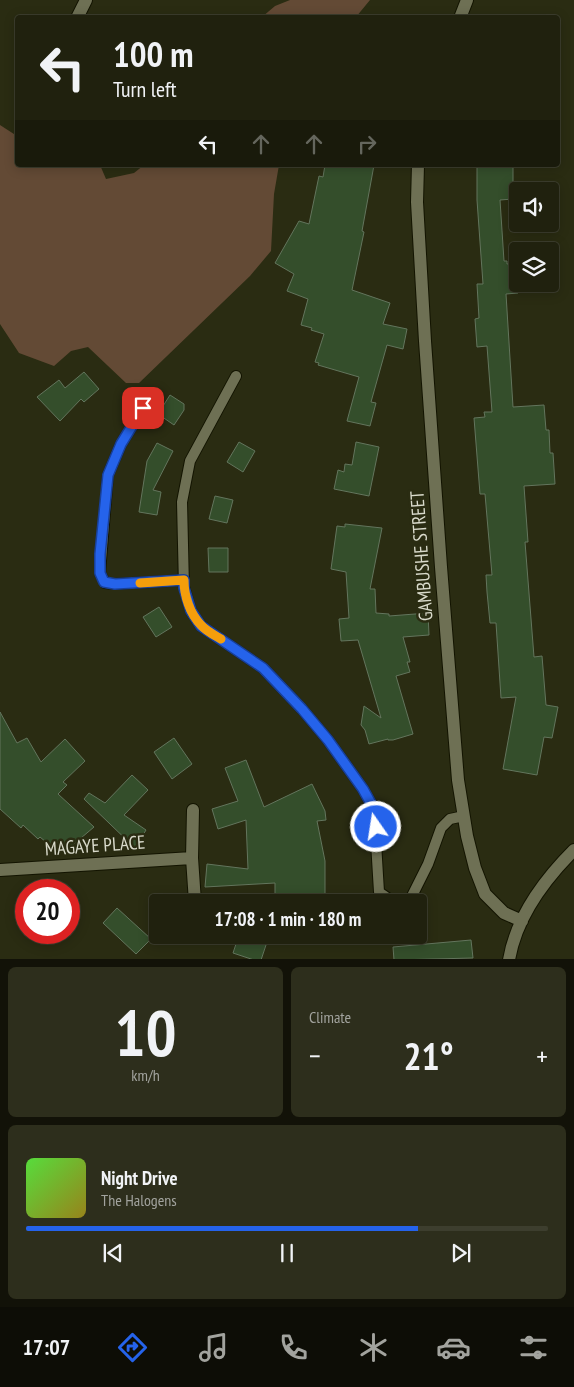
<!DOCTYPE html>
<html lang="en">
<head>
<meta charset="utf-8">
<style>
	:root { --surface:#20210e; --page:#2d2e1c; --text:#f1f3f6; --muted:#a2a39e; --line:#3d3e2e; --accent:#2563eb }
	body { margin:0; font-family:"PT Sans Narrow",sans-serif; background:var(--page); color:var(--text); height:100vh; display:flex; flex-direction:column; font-size:19px; white-space:nowrap }
	* { box-sizing:border-box; margin:0 }
	p { font-size:16px; color:var(--muted) }
	.icon { flex:none; width:28px; height:28px; fill:none; stroke:currentColor; stroke-width:2; stroke-linecap:round; stroke-linejoin:round }
	.map { position:relative; height:959px; overflow:hidden }
	.sheet { display:flex; flex-direction:column; gap:8px; padding:8px; background:#121208; flex:1 }
	.sheet>* { flex:none }
	.guide { position:absolute; left:15px; top:15px; width:545px; height:152px; border-radius:5px; box-shadow:0 2px 12px #0003,0 0 0 1px var(--line); background:#20210e; color:var(--text); overflow:hidden }
	.buttons { position:absolute; left:509px; top:182px; display:grid; gap:10px }
	.buttons a { display:grid; place-items:center; width:50px; height:50px; border-radius:5px; background:var(--surface); box-shadow:0 2px 12px #0003,0 0 0 1px var(--line); font-size:25px }
	.speed { position:absolute; left:15px; top:879px; display:flex; gap:10px; font-size:25px; font-weight:700; text-align:center }
	.speed>* { display:grid; place-content:center; width:65px; height:65px; border-radius:50%; background:var(--surface); box-shadow:0 2px 12px #0003,0 0 0 1px var(--line); line-height:1 }
	.speed .limit { border:8px solid #d22; background:#fff; color:#111 }
	.pin { position:absolute; display:grid; place-items:center; width:42px; height:42px; color:#fff; margin:-21px; border-radius:10px; box-shadow:0 2px 8px #0006 }
	.me { position:absolute; width:55px; margin:-28px; rotate:347deg; stroke-linejoin:round; filter:drop-shadow(0 0 4px #0008) }
	.turn { display:flex; align-items:center; gap:18px; height:105px; padding:0 15px; font-size:22px }
	.turn .icon { width:65px; height:65px; stroke-width:2.5 }
	.turn b { display:block; font-size:35px; line-height:42px }
	.lanes { display:flex; align-items:center; height:48px; padding:0 15px; background:#0003; justify-content:center; gap:25px; direction:ltr }
	.lanes .off { opacity:.35 }
	.big { font-size:38px; font-weight:700; line-height:1.1 }
	.sheet .tile { flex:1; display:flex; flex-direction:column; justify-content:center; gap:8px; min-width:0; padding:0 18px; border-radius:8px; background:var(--page) }
	.sheet .dial { align-items:center; gap:0 }
	.dial b { font-size:65px; line-height:1 }
	.song { display:flex; align-items:center; gap:15px }
	.cover { width:60px; height:60px; border-radius:8px; background:linear-gradient(135deg,hsl(110 70% 55%),hsl(50 70% 35%)) }
	.played { height:5px; border-radius:2px; background:linear-gradient(90deg,var(--accent) 75%,var(--line) 75%) }
	.keys { display:flex; justify-content:space-around; direction:ltr }
	.heat { display:flex; justify-content:space-between; align-items:center; font-size:28px; direction:ltr }
	.sheet .tiles { flex:1; display:grid; gap:8px; grid-template-columns:1fr 1fr }
	.tile:last-child { grid-column:span 2 }
	.trip { position:absolute; left:149px; top:894px; width:278px; height:50px; border-radius:5px; background:var(--surface); box-shadow:0 2px 12px #0003,0 0 0 1px var(--line); font-weight:700; line-height:50px; text-align:center }
	.dock { display:flex; height:80px; justify-content:space-around; align-items:center; background:#0d0d06; color:var(--muted) }
	.dock .icon { width:35px; height:35px }
	.dock .current { color:var(--accent) }
	.dock b { font-size:22px; color:var(--text) }
	.map>svg:first-child { display:block }
</style>
</head>
<body>
<div class="map">
<svg width="574" height="960" viewBox="0 0 574 960">
	<rect width="100%" height="100%" fill="#2a2c12"/>
	<!-- green -->
	<path fill="#634a35" d="M290,0H370L356,17H262L275,6Z
		M0,125L17,136L18,165H100L106,179L134,173L144,165H279L274,194L271,251L250,276L139,383H126L88,347L71,351L54,366L19,353L0,324Z"/>
	<!-- building -->
	<path fill="#344e2b" stroke="#63755d" d="M325,165H374L362,231L364,232L352,290L390,303L383,324L407,329L403,349L387,345L371,402L376,403L370,426L347,421L359,377L318,365L319,363L315,362L324,334L311,330L312,328L301,325L308,299L287,291L294,274L275,263L299,221L309,224L319,176L323,177Z
		M477,167H513V199L500,200L504,261H507V264L518,263V293L506,294L513,407L544,405L546,430H549L550,453H553L555,484L524,486L528,542H525L534,657L542,656L546,705L558,707L552,738L544,737L537,775L503,769L516,697L501,698L496,623H490L487,592L486,575H492L485,494H480L474,418L485,417L484,412H492L487,346L477,347L475,319L479,318L477,284H483L477,200Z
		M84,372L99,389L84,402L81,399L60,421L37,397L59,380L65,388Z
		M170,395L184,404V410L174,425L158,414Z
		M239,442L255,451L243,472L227,462Z
		M356,442L379,447L369,496L334,489L338,470L344,472L345,464L352,465Z
		M157,443L173,451L153,490L161,492L157,515L139,512L147,461Z
		M215,496L233,500L227,523L209,519Z
		M345,524L382,528L370,589H375L376,613L389,614V616L428,613L429,635L403,637L410,662H407L410,672L396,676L413,734L393,740H388V739L369,744L365,730L361,725L364,706L381,718L358,640L341,641L339,619L349,618L346,572L331,569L337,526L345,527Z
		M208,548H228V572H209Z
		M159,607L172,627L156,637L143,617Z
		M0,712L17,743L27,738L41,762L65,739L85,761L63,782L67,785L58,794L94,827L68,849L60,840L53,848L40,837L38,839L23,825L21,828L0,809Z
		M174,738L192,764L172,779L154,752Z
		M246,760L264,807L312,784L325,811L326,820L317,821L325,861V898L275,895V883L205,887L207,864L248,869L246,820L218,829L212,809L238,801L225,768Z
		M132,775L148,790L124,815L146,830L135,848L84,799L89,793L105,803Z
		M117,908L151,939L136,954L103,923Z
		M239,935H265L264,938L268,939L261,960H254L233,953Z
		M471,940L473,958L394,960L393,947Z"/>
	<g fill="none" stroke-linecap="round" stroke-linejoin="round">
		<defs>
			<path id="service" d="M236,376L190,461L182,502L184,587L191,611L201,626L263,668L302,709L328,740L363,789L374,809L379,892L392,901L400,902
				M143,408L121,444L108,475L100,573L105,583L115,584L184,580
				M406,902L410,900L428,864L441,828L450,819L464,816"/>
			<path id="minor" d="M77,18L86,0
				M460,18L467,0
				M418,165L417,202L425,341L441,567L458,780L467,836L475,868L485,894L504,913L522,921
				M193,810L192,858L195,902
				M0,870L192,858
				M509,960C516,918 545,879 574,850"/>
		</defs>
		<!-- service casing -->
		<use href="#service" stroke="#131400" stroke-width="12"/>
		<!-- minor casing -->
		<use href="#minor" stroke="#131400" stroke-width="14"/>
		<!-- service -->
		<use href="#service" stroke="#6e7054" stroke-width="10"/>
		<!-- minor -->
		<use href="#minor" stroke="#6e7054" stroke-width="12"/>
	</g>
	<g fill="none" stroke-linecap="round" stroke-linejoin="round">
		<defs>
			<path id="route" d="M143,408L121,444L108,475L100,554V573L104,582L115,584L184,580V588L191,611L201,626L263,668L302,709L328,740L363,789L374,809L376,827"/>
		</defs>
		<!-- route casing -->
		<use href="#route" stroke="#184099" stroke-width="12"/>
		<!-- route -->
		<use href="#route" stroke="#2563eb" stroke-width="9"/>
		<!-- slow -->
		<path stroke="#f59e0b" stroke-width="9" d="M140,583L184,580C184,596 190,614 201,625C206,631 214,635 221,639"/>
	</g>
	<g text-anchor="middle" stroke-width="5" stroke-linejoin="round" paint-order="stroke">
		<!-- street labels -->
		<g font-size="19" fill="#d9dacb" stroke="#2a2c12">
			<text transform="translate(421 556) rotate(-94)" y="7">GAMBUSHE STREET</text>
			<text transform="translate(95 845) rotate(-4)" y="7">MAGAYE PLACE</text>
		</g>
	</g>
</svg>
<div class="buttons">
<a><svg class="icon" aria-label="sound" viewBox="0 0 24 24"><path d="M4 9h4l5-4v14l-5-4H4zM17 9q2 3 0 6"/></svg></a>
<a><svg class="icon" aria-label="layers" viewBox="0 0 24 24"><path d="M12 4l9 5-9 5-9-5zM3 14l9 5 9-5"/></svg></a>
</div>
<div class="speed"><div class="limit">20</div></div>
<div class="pin" style="left:143px;top:408px;background:#d93025"><svg class="icon" aria-label="arrive" viewBox="0 0 24 24"><path d="M6 21V4h12l-3 4 3 4H6"/></svg></div>
<svg class="me" style="left:376px;top:827px" viewBox="-20 -20 40 40"><circle r="17" fill="#2563eb" stroke="#fff" stroke-width="3"/><path d="M0-11L8 9 0 5-8 9z" fill="#fff"/></svg>
<div class="trip">17:08 · 1 min · 180 m</div>
<div class="guide">
<div class="turn"><svg class="icon" aria-label="left" viewBox="0 0 24 24"><path d="M17 20v-9H6M10 6l-5 5 5 5"/></svg><div><b>100 m</b>Turn left</div></div>
<div class="lanes"><svg class="icon" aria-label="left" viewBox="0 0 24 24"><path d="M17 20v-9H6M10 6l-5 5 5 5"/></svg><svg class="icon off" aria-label="ahead" viewBox="0 0 24 24"><path d="M12 20V5M6 11l6-6 6 6"/></svg><svg class="icon off" aria-label="ahead" viewBox="0 0 24 24"><path d="M12 20V5M6 11l6-6 6 6"/></svg><svg class="icon off" aria-label="right" viewBox="0 0 24 24"><path d="M7 20v-9h11M14 6l5 5-5 5"/></svg></div>
</div>
</div>
<section class="sheet">
<div class="tiles">
<div class="tile dial"><b>10</b><p>km/h</p></div>
<div class="tile"><p>Climate</p>
<div class="heat"><a>−</a><b class="big">21°</b><a>+</a></div>
</div>
<div class="tile">
<div class="song"><i class="cover"></i><div><b>Night Drive</b><p>The Halogens</p></div></div>
<div class="played"></div>
<div class="keys"><svg class="icon" aria-label="previous" viewBox="0 0 24 24"><path d="M18 5L8 12l10 7zM5 5v14"/></svg><svg class="icon" aria-label="pause" viewBox="0 0 24 24"><path d="M8 5v14M16 5v14"/></svg><svg class="icon" aria-label="next" viewBox="0 0 24 24"><path d="M6 5l10 7-10 7zM19 5v14"/></svg></div>
</div>
</div>
</section>
<nav class="dock">
<b>17:07</b>
<svg class="icon current" aria-label="directions" viewBox="0 0 24 24"><path d="M12 3l9 9-9 9-9-9zM9 14v-3h6M13 9l2 2-2 2"/></svg>
<svg class="icon" aria-label="music" viewBox="0 0 24 24"><path d="M9 18V5l10-2v13"/><circle cx="6" cy="18" r="3"/><circle cx="16" cy="16" r="3"/></svg>
<svg class="icon" aria-label="phone" viewBox="0 0 24 24"><path d="M5 4h4l2 5-3 2q2 4 5 5l2-3 5 2v4C11 20 4 13 5 4z"/></svg>
<svg class="icon" aria-label="climate" viewBox="0 0 24 24"><path d="M12 3v18M4 7l16 10M4 17L20 7"/></svg>
<svg class="icon" aria-label="car" viewBox="0 0 24 24"><path d="M5 17H2v-5l4-1 3-4h7l3 4 3 1v5h-3M9 17h6M6 11h13"/><circle cx="7" cy="17" r="2"/><circle cx="17" cy="17" r="2"/></svg>
<svg class="icon" aria-label="filters" viewBox="0 0 24 24"><path d="M4 7h16M4 17h16"/><circle cx="9" cy="7" r="2"/><circle cx="15" cy="17" r="2"/></svg>
</nav>
</body>
</html>
